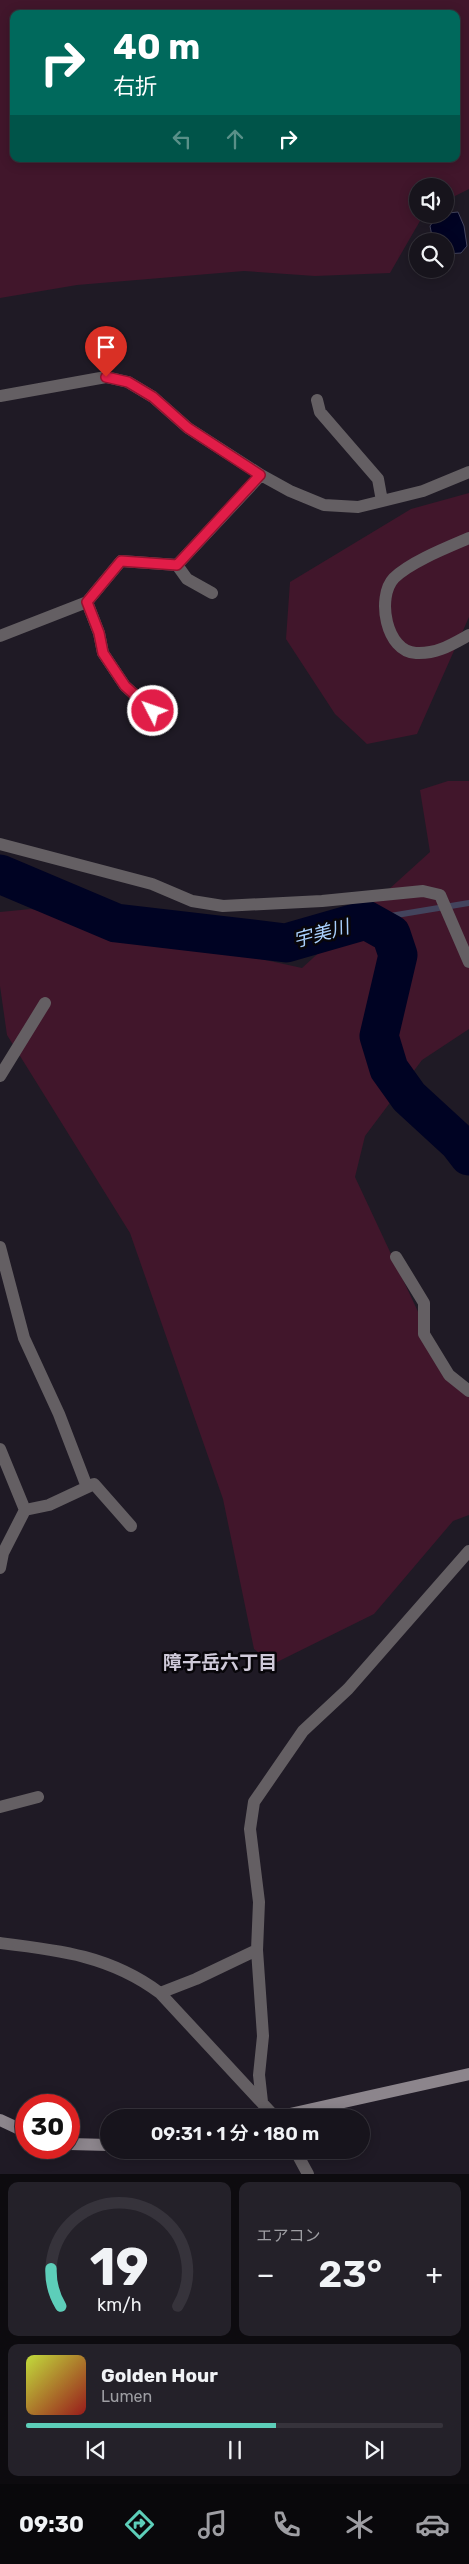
<!DOCTYPE html>
<html lang="ja">
<head>
<meta charset="utf-8">
<style>
	:root { --surface:#17141c; --page:#242129; --text:#f1f3f6; --muted:#9e9ea3; --line:#36333b; --accent:#5dceb9 }
	body { margin:0; font-family:Rubik,"Noto Sans JP",sans-serif; background:var(--page); color:var(--text); height:100vh; display:flex; flex-direction:column; font-size:19px; white-space:nowrap }
	* { box-sizing:border-box; margin:0 }
	p { font-size:16px; color:var(--muted) }
	.icon { flex:none; width:28px; height:28px; fill:none; stroke:currentColor; stroke-width:2; stroke-linecap:round; stroke-linejoin:round }
	.map { position:relative; height:2174px; overflow:hidden }
	.details { display:flex; flex-direction:column; gap:8px; padding:8px; background:#0d0b0f; flex:1 }
	.details>* { flex:none }
	.banner { position:absolute; left:10px; top:10px; width:450px; height:152px; border-radius:10px; box-shadow:0 2px 12px #0003,0 0 0 1px var(--line); background:#00695c; color:#fff; overflow:hidden }
	.controls { position:absolute; left:409px; top:178px; display:grid; gap:10px }
	.controls a { display:grid; place-items:center; width:45px; height:45px; border-radius:50%; background:var(--surface); box-shadow:0 2px 12px #0003,0 0 0 1px var(--line); font-size:25px }
	.speed { position:absolute; left:15px; top:2094px; display:flex; gap:10px; font-size:25px; font-weight:700; text-align:center }
	.speed>* { display:grid; place-content:center; width:65px; height:65px; border-radius:50%; background:var(--surface); box-shadow:0 2px 12px #0003,0 0 0 1px var(--line); line-height:1 }
	.speed .limit { border:8px solid #d22; background:#fff; color:#111 }
	.pin { position:absolute; display:grid; place-items:center; width:42px; height:42px; color:#fff; margin:-51px -21px; border-radius:50% 50% 50% 0; rotate:-45deg; box-shadow:0 0 5px #0007 }
	.pin .icon { rotate:45deg }
	.me { position:absolute; width:55px; margin:-28px; rotate:311deg; stroke-linejoin:round; filter:drop-shadow(0 0 4px #0008) }
	.turn { display:flex; align-items:center; gap:18px; height:105px; padding:0 20px; font-size:22px }
	.turn .icon { width:65px; height:65px; stroke-width:2.5 }
	.turn b { display:block; font-size:35px; line-height:42px }
	.lanes { display:flex; align-items:center; height:48px; padding:0 20px; background:#0003; justify-content:center; gap:25px; direction:ltr }
	.lanes .off { opacity:.35 }
	.big { font-size:38px; font-weight:600; line-height:1.1 }
	.details .widget { flex:1; display:flex; flex-direction:column; justify-content:center; gap:8px; min-width:0; padding:0 18px; border-radius:10px; background:var(--page) }
	.details .dial { align-items:center; gap:0 }
	.dial svg { height:130px; overflow:visible; fill:none; stroke:var(--line); stroke-width:7; stroke-linecap:round; text-anchor:middle }
	.dial text { fill:var(--text); stroke:none }
	.song { display:flex; align-items:center; gap:15px }
	.cover { width:60px; height:60px; border-radius:8px; background:linear-gradient(135deg,hsl(70 70% 55%),hsl(0 70% 35%)) }
	.played { height:5px; border-radius:2px; background:linear-gradient(90deg,var(--accent) 60%,var(--line) 60%) }
	.keys { display:flex; justify-content:space-around; direction:ltr }
	.heat { display:flex; justify-content:space-between; align-items:center; font-size:28px; direction:ltr }
	.details .tiles { flex:1; display:grid; gap:8px; grid-template-columns:1fr 1fr }
	.widget:last-child { grid-column:span 2 }
	.trip { position:absolute; left:100px; top:2109px; width:270px; height:50px; border-radius:25px; background:var(--surface); box-shadow:0 2px 12px #0003,0 0 0 1px var(--line); font-weight:600; line-height:50px; text-align:center }
	.menu { display:flex; height:80px; justify-content:space-around; align-items:center; background:#09080b; color:var(--muted) }
	.menu .icon { width:35px; height:35px }
	.menu .selected { color:var(--accent) }
	.menu b { font-size:22px; color:var(--text) }
	.map>svg:first-child { display:block }
</style>
</head>
<body>
<div class="map">
<svg width="469" height="2174" viewBox="0 0 469 2174">
	<rect width="100%" height="100%" fill="#1f1a25"/>
	<!-- green -->
	<path fill="#41162b" fill-rule="evenodd" d="M0,0H469V189L445,201V186H418V214H424L390,273L315,276L244,271L77,285L0,298ZM14,14H456V159H14Z
		M469,493V617L417,734L367,744L335,714L286,639L290,582L411,509Z
		M448,781H469V1029L422,1060L365,1136L355,1177L442,1363L469,1395V1515L453,1521L374,1614L273,1664L254,1649L223,1499L130,1233L7,1035L0,986V912L31,909L302,968L430,852L420,790Z"/>
	<!-- water -->
	<path fill="#000323" stroke="#43445d" d="M458,212L464,226L467,246L461,253L445,254V241H433L430,226L439,214Z"/>
	<g fill="none" stroke-linecap="round" stroke-linejoin="round">
		<!-- stream -->
		<path stroke="#43445d" stroke-width="6" d="M366,920L469,903"/>
		<!-- river -->
		<path stroke="#000323" stroke-width="39" d="M0,874L116,923L286,943L366,920L391,934L398,955L379,1036L389,1069L409,1097L459,1143L469,1156"/>
		<!-- street -->
		<path stroke="#645f63" stroke-width="12" d="M0,396L106,377L128,382L153,397L188,428L261,475L290,491L324,505L358,507L423,491L469,472
			M317,400L320,412L378,479L382,501
			M469,538C448,547 410,562 394,578C376,597 386,652 416,653C437,654 451,645 469,635
			M177,565L187,579L212,593
			M87,602L99,633L103,653L125,686L153,711
			M0,636L87,602L121,561L177,565L261,475
			M0,844L152,884L192,901L223,906L322,901L423,891L440,895L469,962
			M0,1076L45,1003
			M0,1247L24,1338L59,1414L87,1487
			M396,1257L424,1303V1334L449,1375L469,1391
			M0,1449L25,1510L3,1553L0,1568
			M25,1510L49,1505L94,1484L131,1526
			M0,1807L38,1797
			M0,1943C59,1950 111,1956 160,1993L276,2118
			M257,1950L263,2036L259,2075L262,2102
			M160,1993L196,1979L257,1950L259,1902L250,1829L254,1802L303,1731L348,1689L469,1551
			M295,2150L308,2174"/>
		<!-- secondary -->
		<path stroke="#8c858c" stroke-width="12" d="M272,2118L469,2074
			M0,2120L26,2132
			M69,2144L109,2145"/>
	</g>
	<g fill="none" stroke-linecap="round" stroke-linejoin="round">
		<defs>
			<path id="route" d="M106,377L128,382L153,397L188,428L260,475L177,565L121,561L87,602L99,633L103,653L125,686L153,711"/>
		</defs>
		<!-- route casing -->
		<use href="#route" stroke="#92132f" stroke-width="12"/>
		<!-- route -->
		<use href="#route" stroke="#e11d48" stroke-width="9"/>
	</g>
	<g text-anchor="middle" stroke-width="5" stroke-linejoin="round" paint-order="stroke">
		<!-- water labels -->
		<g font-size="19" font-style="italic" fill="#a9cffc" stroke="#08060a">
			<text transform="translate(321 933) rotate(-15)" y="7">宇美川</text>
		</g>
		<!-- neighbourhood labels -->
		<g font-size="19" font-weight="bold" fill="#cfcad9" stroke="#08060a">
			<text x="220" y="1669">障子岳六丁目</text>
		</g>
	</g>
</svg>
<div class="controls">
<a><svg class="icon" aria-label="sound" viewBox="0 0 24 24"><path d="M4 9h4l5-4v14l-5-4H4zM17 9q2 3 0 6"/></svg></a>
<a><svg class="icon" aria-label="search" viewBox="0 0 24 24"><circle cx="10" cy="10" r="6"/><path d="M15 15l6 6"/></svg></a>
</div>
<div class="speed"><div class="limit">30</div></div>
<div class="pin" style="left:106px;top:377px;background:#d93025"><svg class="icon" aria-label="arrive" viewBox="0 0 24 24"><path d="M6 21V4h12l-3 4 3 4H6"/></svg></div>
<svg class="me" style="left:153px;top:711px" viewBox="-20 -20 40 40"><circle r="17" fill="#e11d48" stroke="#fff" stroke-width="3"/><path d="M0-11L8 9 0 5-8 9z" fill="#fff"/></svg>
<div class="trip">09:31 · 1 分 · 180 m</div>
<div class="banner">
<div class="turn"><svg class="icon" aria-label="right" viewBox="0 0 24 24"><path d="M7 20v-9h11M14 6l5 5-5 5"/></svg><div><b>40 m</b>右折</div></div>
<div class="lanes"><svg class="icon off" aria-label="left" viewBox="0 0 24 24"><path d="M17 20v-9H6M10 6l-5 5 5 5"/></svg><svg class="icon off" aria-label="ahead" viewBox="0 0 24 24"><path d="M12 20V5M6 11l6-6 6 6"/></svg><svg class="icon" aria-label="right" viewBox="0 0 24 24"><path d="M7 20v-9h11M14 6l5 5-5 5"/></svg></div>
</div>
</div>
<section class="details">
<div class="tiles">
<div class="widget dial"><svg viewBox="0 0 100 80">
<path d="M14 69A42 42 0 1 1 86 69"/>
<path d="M14 69A42 42 0 0 1 8 46" stroke="#5dceb9"/>
<text x="50" y="56" font-size="32" font-weight="700">19</text>
<text x="50" y="72" font-size="11">km/h</text>
</svg></div>
<div class="widget"><p>エアコン</p>
<div class="heat"><a>−</a><b class="big">23°</b><a>+</a></div>
</div>
<div class="widget">
<div class="song"><i class="cover"></i><div><b>Golden Hour</b><p>Lumen</p></div></div>
<div class="played"></div>
<div class="keys"><svg class="icon" aria-label="previous" viewBox="0 0 24 24"><path d="M18 5L8 12l10 7zM5 5v14"/></svg><svg class="icon" aria-label="pause" viewBox="0 0 24 24"><path d="M8 5v14M16 5v14"/></svg><svg class="icon" aria-label="next" viewBox="0 0 24 24"><path d="M6 5l10 7-10 7zM19 5v14"/></svg></div>
</div>
</div>
</section>
<nav class="menu">
<b>09:30</b>
<svg class="icon selected" aria-label="directions" viewBox="0 0 24 24"><path d="M12 3l9 9-9 9-9-9zM9 14v-3h6M13 9l2 2-2 2"/></svg>
<svg class="icon" aria-label="music" viewBox="0 0 24 24"><path d="M9 18V5l10-2v13"/><circle cx="6" cy="18" r="3"/><circle cx="16" cy="16" r="3"/></svg>
<svg class="icon" aria-label="phone" viewBox="0 0 24 24"><path d="M5 4h4l2 5-3 2q2 4 5 5l2-3 5 2v4C11 20 4 13 5 4z"/></svg>
<svg class="icon" aria-label="climate" viewBox="0 0 24 24"><path d="M12 3v18M4 7l16 10M4 17L20 7"/></svg>
<svg class="icon" aria-label="car" viewBox="0 0 24 24"><path d="M5 17H2v-5l4-1 3-4h7l3 4 3 1v5h-3M9 17h6M6 11h13"/><circle cx="7" cy="17" r="2"/><circle cx="17" cy="17" r="2"/></svg>
</nav>
</body>
</html>
